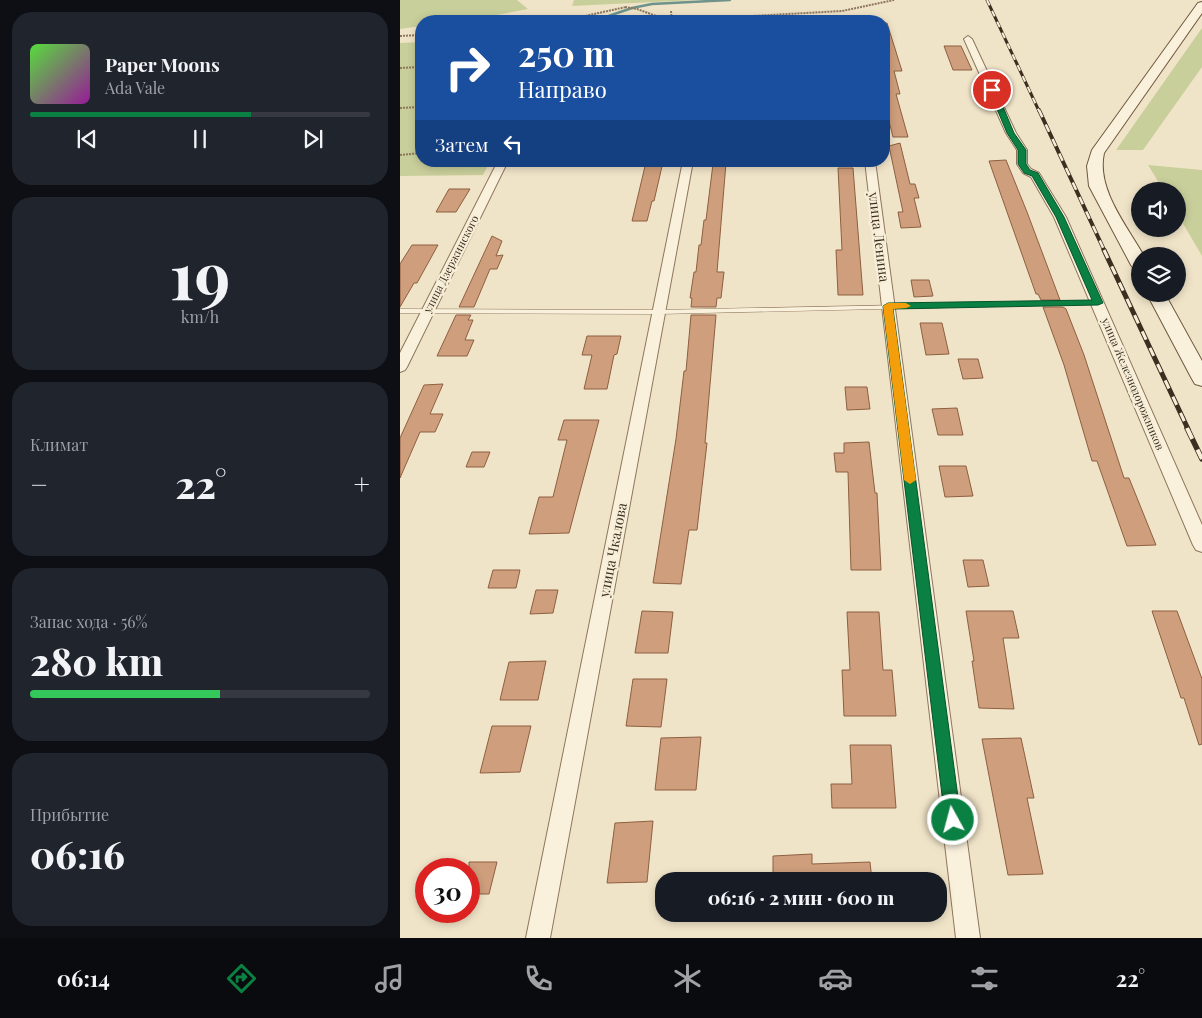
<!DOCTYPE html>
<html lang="ru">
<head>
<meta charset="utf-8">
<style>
	:root { --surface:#171b24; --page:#20242c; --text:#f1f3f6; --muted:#9ea1a6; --line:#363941; --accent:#0b8043 }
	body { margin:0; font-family:"Playfair Display",serif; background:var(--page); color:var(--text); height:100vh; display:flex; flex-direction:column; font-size:19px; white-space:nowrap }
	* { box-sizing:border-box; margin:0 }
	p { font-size:16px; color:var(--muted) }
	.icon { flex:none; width:28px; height:28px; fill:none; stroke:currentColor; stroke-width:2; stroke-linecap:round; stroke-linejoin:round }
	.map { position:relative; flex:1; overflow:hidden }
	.side { display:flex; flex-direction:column; gap:12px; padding:12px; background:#0d0f14; width:400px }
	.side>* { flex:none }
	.top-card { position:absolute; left:15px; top:15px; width:475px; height:152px; border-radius:20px; box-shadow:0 2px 8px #0003; background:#1a4fa0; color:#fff; overflow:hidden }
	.controls { position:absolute; left:731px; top:182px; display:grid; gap:10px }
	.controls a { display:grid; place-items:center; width:55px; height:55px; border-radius:50%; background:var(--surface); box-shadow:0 2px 8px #0003; font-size:25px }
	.speed { position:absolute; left:15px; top:858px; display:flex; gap:10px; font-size:25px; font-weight:700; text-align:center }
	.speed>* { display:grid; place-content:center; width:65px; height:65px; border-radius:50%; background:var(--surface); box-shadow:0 2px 8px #0003; line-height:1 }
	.speed .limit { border:8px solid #d22; background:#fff; color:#111 }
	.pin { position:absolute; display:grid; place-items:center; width:42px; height:42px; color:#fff; margin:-21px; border:2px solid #fff; border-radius:50%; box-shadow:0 1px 5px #0007 }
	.me { position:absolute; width:55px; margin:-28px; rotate:353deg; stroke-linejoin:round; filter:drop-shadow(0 0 4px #0008) }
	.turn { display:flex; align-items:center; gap:18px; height:105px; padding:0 20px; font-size:22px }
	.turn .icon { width:65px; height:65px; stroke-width:2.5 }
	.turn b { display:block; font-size:35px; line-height:42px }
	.then { display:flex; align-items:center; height:48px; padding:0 20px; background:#0003; gap:10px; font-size:19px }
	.big { font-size:38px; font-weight:800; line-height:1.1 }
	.side .widget { flex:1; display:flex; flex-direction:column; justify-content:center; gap:8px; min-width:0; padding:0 18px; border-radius:20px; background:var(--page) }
	.side .dial { align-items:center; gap:0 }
	.dial b { font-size:65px; line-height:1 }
	.song { display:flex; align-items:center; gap:15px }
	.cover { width:60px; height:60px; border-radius:8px; background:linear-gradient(135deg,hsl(110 70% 55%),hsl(300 70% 35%)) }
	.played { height:5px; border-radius:2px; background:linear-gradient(90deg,var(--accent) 65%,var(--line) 65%) }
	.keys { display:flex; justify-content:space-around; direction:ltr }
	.heat { display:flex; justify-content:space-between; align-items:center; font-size:28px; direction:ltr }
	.charge { height:8px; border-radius:4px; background:linear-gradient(90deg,#34c759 56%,var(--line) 0) }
	.trip { position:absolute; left:255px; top:872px; width:292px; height:50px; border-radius:20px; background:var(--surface); box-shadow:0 2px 8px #0003; font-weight:800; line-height:50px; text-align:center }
	.tab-bar { display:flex; height:80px; justify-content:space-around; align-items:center; background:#090b0e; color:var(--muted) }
	.tab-bar .icon { width:35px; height:35px }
	.tab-bar .on { color:var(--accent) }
	.tab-bar b { font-size:22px; color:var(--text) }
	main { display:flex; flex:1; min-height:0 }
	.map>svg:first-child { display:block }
</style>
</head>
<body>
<main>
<section class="side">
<div class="widget">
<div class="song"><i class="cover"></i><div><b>Paper Moons</b><p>Ada Vale</p></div></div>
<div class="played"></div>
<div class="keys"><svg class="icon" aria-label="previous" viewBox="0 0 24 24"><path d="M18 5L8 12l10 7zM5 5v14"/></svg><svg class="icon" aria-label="pause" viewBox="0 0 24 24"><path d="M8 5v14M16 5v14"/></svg><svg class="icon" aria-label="next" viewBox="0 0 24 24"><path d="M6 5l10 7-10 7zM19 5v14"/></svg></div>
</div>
<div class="widget dial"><b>19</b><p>km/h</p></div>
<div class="widget"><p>Климат</p>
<div class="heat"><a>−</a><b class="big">22°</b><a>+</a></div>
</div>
<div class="widget"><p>Запас хода · 56%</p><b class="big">280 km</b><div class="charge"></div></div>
<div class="widget"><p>Прибытие</p><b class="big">06:16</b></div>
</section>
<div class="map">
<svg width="802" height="938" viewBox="0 0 802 938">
	<rect width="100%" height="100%" fill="#f0e4c8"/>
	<!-- green -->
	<path fill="#c9cf9b" d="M0,0H117L128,9L71,20L21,21V26L0,29Z
		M174,0H296L172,6Z
		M802,28V67L743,150H716Z
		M21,42V161H90L83,175L0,176V43Z
		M748,165L802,170V256L778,215V191H764Z"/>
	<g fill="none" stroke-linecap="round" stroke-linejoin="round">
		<!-- stream -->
		<path stroke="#6f938a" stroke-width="2.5" d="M194,21L232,8L252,4L330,0"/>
	</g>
	<!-- building -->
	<path fill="#cf9f7d" stroke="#8d5f41" d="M484,23H487L502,71H494L500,94H496L508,137H493L489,121H484Z
		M544,46H561L572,70H553Z
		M500,143L510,184H515L519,198H514L521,227L501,228L498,212H503L489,146Z
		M606,160L627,212L660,300H641L638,294H636L589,161Z
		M246,162H263L254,201H252L247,221H232Z
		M326,163L317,272H324L321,298H317L316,307H291L292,298H290L294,272H296L299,245H301L304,220H306L313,164Z
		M438,168H453L463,295H438L436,250H442Z
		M49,189H70L56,212H36Z
		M92,236L102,241L96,256L103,255L97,269H90L74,307H59Z
		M12,245H38L17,283H14L0,307V264Z
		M511,280H529L533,296L514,297Z
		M643,307H663L666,309L684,355L724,478H729L756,545L727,546L697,461H692L664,365Z
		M56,315H71L68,320H73L65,340H74L67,356H37Z
		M291,315H316L305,443H307L297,530H289L281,584L253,583L276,439L284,371H286Z
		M520,323H542L549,354L526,355Z
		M187,336H221L217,354L214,355L207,389H184L192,355H182Z
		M558,359H578L583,378L563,379Z
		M43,384L30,414H43L35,432H20L0,478V438L24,385Z
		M445,387H467L470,409L447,410Z
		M557,408L563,435H538L532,409Z
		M164,420H199L169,533L129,534L139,497H153L167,440H158Z
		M469,442L475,493H477L481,570H451L448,472H436L434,453H444V443Z
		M72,452H90L84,467H66Z
		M539,466H566L573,496L545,497Z
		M563,560H583L589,586L568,587Z
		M93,570H120L116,588H88Z
		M136,590H158L153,613L130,614Z
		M242,611L273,612L268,653H235Z
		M566,611H613L619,638H603L614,709L579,708L572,661H574Z
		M752,611H777L802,679V744L799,745L784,698H781Z
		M447,612H479L483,670H492L496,716H444L442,670H450Z
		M146,661L138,700H100L109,662Z
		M233,679H267L261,727L226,726Z
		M92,726H131L120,772L80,773Z
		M301,737L296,790H255L261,738Z
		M621,738L634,798H627L643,874L608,875L582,739Z
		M450,745H491L496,808H432L431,784H452Z
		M253,821L247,882L207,883L215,823Z
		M412,854V864L470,862L472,881H373V856Z
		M69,862H97L89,894H69Z"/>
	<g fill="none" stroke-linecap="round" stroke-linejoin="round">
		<defs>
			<path id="service" d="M698,301L701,303L700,304L259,314L0,313V309L259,310Z"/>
			<path id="minor" d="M568,36L572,39L616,133L627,150V164L631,169L639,173L666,217L802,525V552L796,550L793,545L654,217L631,177L623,173L617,164V150L606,133L564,39Z
				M98,161H108L7,367L5,370L0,372V353Z
				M283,161H293L150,938H126Z
				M465,161H475L580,938H556Z"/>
			<path id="secondary" d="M802,2V13L704,153C696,189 727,226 744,256H740V270L734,269L731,265L689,186L687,166L692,150L798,3Z
				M747,294H765L802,361V386L795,384L792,379Z"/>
		</defs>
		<!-- service casing -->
		<use href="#service" stroke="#8d765c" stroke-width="1"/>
		<!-- minor casing -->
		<use href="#minor" stroke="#8d765c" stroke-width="2"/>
		<!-- secondary casing -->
		<use href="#secondary" stroke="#6f573f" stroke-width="2"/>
		<!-- path -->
		<path stroke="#8d765c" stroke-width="2" stroke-dasharray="2 1" stroke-linecap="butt" d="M225,7L237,9L270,21
			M271,11L272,21
			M162,21L226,7
			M317,21L334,17L442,11L494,0
			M0,36L21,35
			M0,68L21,67
			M0,108L21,107
			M0,155L21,153"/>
		<!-- service -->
		<use href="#service" fill="#faf1dc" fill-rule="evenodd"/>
		<!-- minor -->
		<use href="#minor" fill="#faf1dc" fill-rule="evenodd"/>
		<!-- secondary -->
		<use href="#secondary" fill="#faf1dc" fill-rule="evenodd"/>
		<defs>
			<path id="rail-far3" d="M587,0L639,111"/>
			<path id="rail-far2" d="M639,110L705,252"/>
			<path id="rail-far1" d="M704,250L788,429"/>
			<path id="rail" d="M787,428L802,459"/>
		</defs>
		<!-- rail-far3 casing -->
		<use href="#rail-far3" stroke="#3d2e20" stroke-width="3"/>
		<!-- rail-far2 casing -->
		<use href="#rail-far2" stroke="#3d2e20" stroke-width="4"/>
		<!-- rail-far1 casing -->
		<use href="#rail-far1" stroke="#3d2e20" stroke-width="5"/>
		<!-- rail casing -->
		<use href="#rail" stroke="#3d2e20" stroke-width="5.5"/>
		<!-- rail-far3 -->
		<use href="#rail-far3" stroke="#f7eed8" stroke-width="2" stroke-dasharray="6" stroke-linecap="butt"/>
		<!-- rail-far2 -->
		<use href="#rail-far2" stroke="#f7eed8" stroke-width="2.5" stroke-dasharray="8" stroke-linecap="butt"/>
		<!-- rail-far1 -->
		<use href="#rail-far1" stroke="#f7eed8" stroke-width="3" stroke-dasharray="9" stroke-linecap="butt"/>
		<!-- rail -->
		<use href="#rail" stroke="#f7eed8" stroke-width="4" stroke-dasharray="12" stroke-linecap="butt"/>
	</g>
	<!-- route -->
	<path fill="#0b8043" stroke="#07532c" d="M592,88L596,90L614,133L626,150V164L630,170L638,173L664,217L703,303L698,305L493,309L561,820L559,825L553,827L548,825L545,820L483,306L488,303L692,300L656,217L632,176L624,173L618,164V150L607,133L589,90Z"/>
	<!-- slow -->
	<path fill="#f59e0b" d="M488,303H506L511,306L506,308L493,309L516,480L510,484L504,480L483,306Z"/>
	<g text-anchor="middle" stroke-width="4.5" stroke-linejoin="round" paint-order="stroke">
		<!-- far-street labels -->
		<g font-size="11" fill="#3d2e20" stroke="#f7eed8">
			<text transform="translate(51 264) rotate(-63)" y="4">улица Дзержинского</text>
			<text transform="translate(733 384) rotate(67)" y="4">улица Железнодорожников</text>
		</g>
		<!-- street labels -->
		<g font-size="14" fill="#3d2e20" stroke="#f7eed8">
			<text transform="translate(479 237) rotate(83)" y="5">улица Ленина</text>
			<text transform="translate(213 550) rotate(-79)" y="5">улица Чкалова</text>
		</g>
	</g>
</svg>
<div class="controls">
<a><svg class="icon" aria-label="sound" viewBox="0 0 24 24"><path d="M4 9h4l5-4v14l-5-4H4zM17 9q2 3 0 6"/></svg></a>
<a><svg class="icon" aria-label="layers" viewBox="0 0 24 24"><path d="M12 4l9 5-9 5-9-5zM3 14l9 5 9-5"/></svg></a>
</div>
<div class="speed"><div class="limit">30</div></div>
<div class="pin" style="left:592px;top:90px;background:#d93025"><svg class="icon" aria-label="arrive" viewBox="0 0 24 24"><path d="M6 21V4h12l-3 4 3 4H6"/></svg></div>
<svg class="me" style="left:553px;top:820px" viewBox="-20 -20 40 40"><circle r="17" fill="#0b8043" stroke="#fff" stroke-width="3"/><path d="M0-11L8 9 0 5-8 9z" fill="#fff"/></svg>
<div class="trip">06:16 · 2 мин · 600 m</div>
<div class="top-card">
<div class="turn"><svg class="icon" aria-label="right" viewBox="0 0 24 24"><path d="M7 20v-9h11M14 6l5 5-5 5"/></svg><div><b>250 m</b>Направо</div></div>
<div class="then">Затем<svg class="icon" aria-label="left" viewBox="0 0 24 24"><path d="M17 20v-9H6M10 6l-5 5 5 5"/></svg></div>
</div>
</div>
</main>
<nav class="tab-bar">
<b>06:14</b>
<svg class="icon on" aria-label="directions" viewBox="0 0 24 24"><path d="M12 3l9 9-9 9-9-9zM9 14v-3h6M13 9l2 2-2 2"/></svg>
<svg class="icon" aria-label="music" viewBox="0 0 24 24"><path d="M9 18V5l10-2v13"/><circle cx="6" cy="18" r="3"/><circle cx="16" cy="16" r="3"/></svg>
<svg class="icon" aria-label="phone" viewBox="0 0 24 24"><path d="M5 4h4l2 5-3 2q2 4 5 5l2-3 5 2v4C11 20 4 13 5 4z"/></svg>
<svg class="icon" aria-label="climate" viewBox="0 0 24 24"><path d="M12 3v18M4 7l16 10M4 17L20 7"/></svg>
<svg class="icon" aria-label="car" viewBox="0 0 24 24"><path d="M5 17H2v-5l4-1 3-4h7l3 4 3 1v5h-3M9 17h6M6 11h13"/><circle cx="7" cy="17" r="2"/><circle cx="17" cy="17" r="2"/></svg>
<svg class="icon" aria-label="filters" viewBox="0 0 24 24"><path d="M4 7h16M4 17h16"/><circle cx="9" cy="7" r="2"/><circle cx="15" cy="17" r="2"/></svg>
<b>22°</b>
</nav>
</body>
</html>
